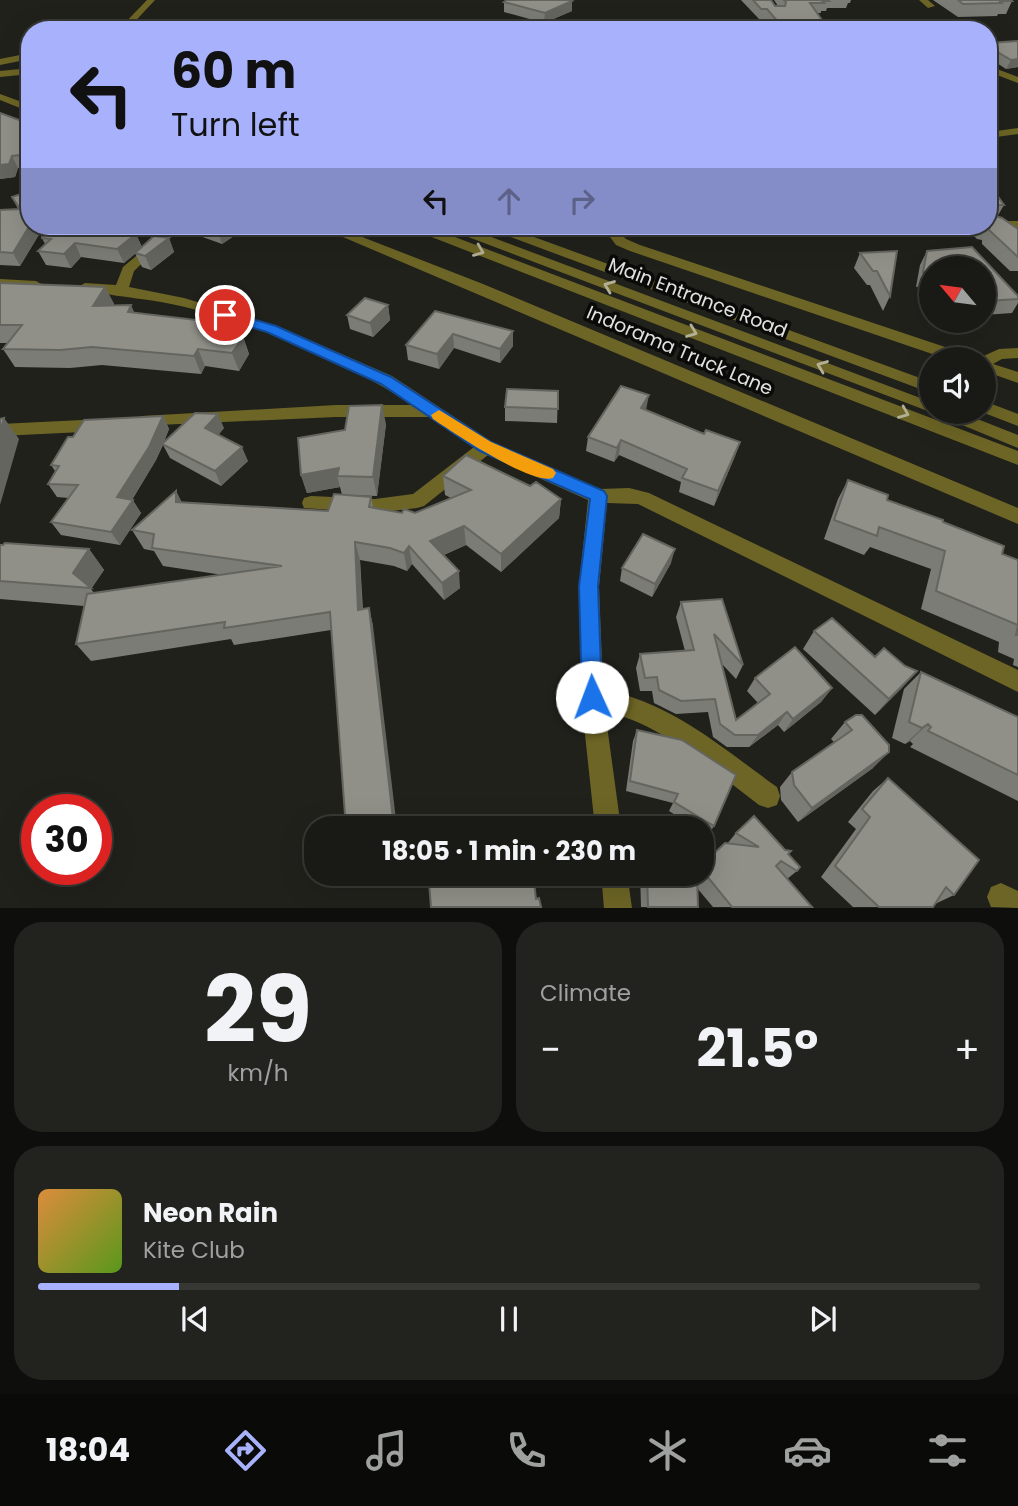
<!DOCTYPE html>
<html lang="en">
<head>
<meta charset="utf-8">
<style>
	:root { --surface:#191915; --page:#22221e; --text:#f1f3f6; --muted:#9fa0a0; --line:#373834; --accent:#a7b1fc }
	body { margin:0; font-family:Poppins,sans-serif; background:var(--page); color:var(--text); height:100vh; display:flex; flex-direction:column; font-size:26px; white-space:nowrap }
	* { box-sizing:border-box; margin:0 }
	p { font-size:23px; color:var(--muted) }
	.icon { flex:none; width:38px; height:38px; fill:none; stroke:currentColor; stroke-width:2; stroke-linecap:round; stroke-linejoin:round }
	.map { position:relative; height:908px; overflow:hidden }
	.drawer { display:flex; flex-direction:column; gap:14px; padding:14px; background:#0e0e0c; flex:1 }
	.drawer>* { flex:none }
	.hud { position:absolute; left:21px; top:21px; width:976px; height:214px; border-radius:28px; box-shadow:0 7px 28px #0002,0 0 0 2px var(--line); background:#a7b1fc; color:#111; overflow:hidden }
	.needle { width:46px; rotate:299deg }
	.fabs { position:absolute; left:919px; top:256px; display:grid; gap:14px }
	.fabs a { display:grid; place-items:center; width:77px; height:77px; border-radius:50%; background:var(--surface); box-shadow:0 7px 28px #0002,0 0 0 2px var(--line); font-size:35px }
	.speed { position:absolute; left:21px; top:794px; display:flex; gap:14px; font-size:35px; font-weight:700; text-align:center }
	.speed>* { display:grid; place-content:center; width:91px; height:91px; border-radius:50%; background:var(--surface); box-shadow:0 7px 28px #0002,0 0 0 2px var(--line); line-height:1 }
	.speed .limit { border:10px solid #d22; background:#fff; color:#111 }
	.pin { position:absolute; display:grid; place-items:center; width:60px; height:60px; color:#fff; margin:-30px; border:4px solid #fff; border-radius:50%; box-shadow:0 2px 7px #0007 }
	.me { position:absolute; width:77px; margin:-38px; rotate:358deg; stroke-linejoin:round; filter:drop-shadow(0 0 5px #0008) }
	.turn { display:flex; align-items:center; gap:24px; height:147px; padding:0 35px; font-size:32px }
	.turn .icon { width:91px; height:91px; stroke-width:2.5 }
	.turn b { display:block; font-size:49px; line-height:60px }
	.lanes { display:flex; align-items:center; height:66px; padding:0 35px; background:#0003; justify-content:center; gap:35px; direction:ltr }
	.lanes .off { opacity:.35 }
	.big { font-size:52px; font-weight:700; line-height:1.1 }
	.drawer .tile { flex:1; display:flex; flex-direction:column; justify-content:center; gap:10px; min-width:0; padding:0 24px; border-radius:28px; background:var(--page) }
	.drawer .dial { align-items:center; gap:0 }
	.dial b { font-size:91px; line-height:1 }
	.song { display:flex; align-items:center; gap:21px }
	.cover { width:84px; height:84px; border-radius:10px; background:linear-gradient(135deg,hsl(30 70% 55%),hsl(90 70% 35%)) }
	.played { height:7px; border-radius:4px; background:linear-gradient(90deg,var(--accent) 15%,var(--line) 15%) }
	.keys { display:flex; justify-content:space-around; direction:ltr }
	.heat { display:flex; justify-content:space-between; align-items:center; font-size:38px; direction:ltr }
	.drawer .tiles { flex:1; display:grid; gap:14px; grid-template-columns:1fr 1fr }
	.tile:last-child { grid-column:span 2 }
	.trip { position:absolute; left:304px; top:816px; width:410px; height:70px; border-radius:28px; background:var(--surface); box-shadow:0 7px 28px #0002,0 0 0 2px var(--line); font-weight:700; line-height:70px; text-align:center }
	.tab-bar { display:flex; height:112px; justify-content:space-around; align-items:center; background:#0a0a08; color:var(--muted) }
	.tab-bar .icon { width:49px; height:49px }
	.tab-bar .active { color:var(--accent) }
	.tab-bar b { font-size:32px; color:var(--text) }
	.map>svg:first-child { display:block }
</style>
</head>
<body>
<div class="map">
<svg width="1018" height="908" viewBox="0 0 1018 908">
	<rect width="100%" height="100%" fill="#21211c"/>
	<g fill="none" stroke-linecap="round" stroke-linejoin="round">
		<!-- minor -->
		<path fill="#6d6525" fill-rule="evenodd" d="M147,0H155L127,30H118Z
			M919,0H928L935,6L928,8Z
			M30,53V59L0,65V59Z
			M989,66L1018,77V83L989,72Z
			M30,68V74L0,77V71Z
			M0,94L30,105V112L0,100Z
			M1018,128V134L989,138V132Z
			M989,221H1018V229L985,228L983,226H989Z
			M317,226H334L483,284L1018,508V524Z
			M409,226H426L1018,451V465L411,229Z
			M445,226H462L931,402V411H957L1018,435V448L933,413L447,229Z
			M487,226H504L931,382V393L489,229Z
			M581,226H774L768,230L621,234L626,239L640,245L969,355L972,359H947L630,251L616,245L607,233L583,229Z
			M153,242L160,246L134,271L129,287L184,298L277,326L392,376L492,442L600,489L629,488L649,493L1018,670V692L638,504L607,503L599,587L603,689C675,705 718,745 777,787L780,796L777,805L768,808L759,805C711,769 665,726 605,711L621,828H595L581,697L579,587L588,500L488,455L424,506L417,508L375,513L304,508L302,503L304,498L311,496L375,499L413,494L474,447L429,417H336L136,426L134,422L136,418L142,416L336,405H412C343,359 243,317 161,302C147,299 84,293 78,287L85,283L116,285L123,267Z
			M0,279L36,281L43,285L36,289L0,287Z
			M1018,348V358L1002,359L993,364L1018,372V383L984,371V359L979,358L999,349Z
			M984,401L1018,414V426L979,411H984Z
			M103,419L111,425L103,431L0,436V424Z
			M601,873H627L632,908H604Z
			M1001,883L1018,891V908L991,907L987,897L991,887Z"/>
	</g>
	<!-- wall -->
	<path fill="#7c7c76" d="M741,0H771L775,6H778L774,0H851L850,3H848L846,8H827L826,11H821V13H817L829,30H773L764,19H759Z
		M933,0H1011L1012,1L1006,14H998L997,16L958,17Z
		M572,1V11L544,23L504,12V2Z
		M1018,41V67L1006,69L989,58V43Z
		M0,113L30,124V167L18,168L15,177L0,179Z
		M989,190L1004,205L997,217L1018,229V271H1010L982,244V240L977,239L963,226H989Z
		M30,191V226L136,234L142,247L169,238L174,252L151,270L142,267L135,253H136L124,263L81,257L71,268L46,265L38,251L45,244L42,238L43,228L20,266L0,265V210L18,209L12,197Z
		M172,226H246V228L222,244Z
		M972,247L1018,296V303L1012,313L984,315V268H931V286L916,287L920,265L927,251Z
		M897,251L890,296L883,311L870,285H867L854,268L860,253Z
		M0,283L105,287L114,304L113,306L135,313L239,325L249,354L239,371L205,366L201,374L102,365L70,368L15,367L3,349L8,343H0Z
		M388,305L390,320L373,337L350,329L347,315Z
		M435,311L513,346L500,363L454,348L439,369L408,360L406,345Z
		M558,391L557,423L505,421V407Z
		M646,410L704,434L740,442L735,456L714,506L679,492L681,482L619,455L614,462L586,451L588,437Z
		M163,416L169,429L164,442L224,428L218,435L248,461L221,486L170,458L163,445L156,460L132,500L141,513L120,545L61,535L51,522L69,498L57,497L48,484L55,471L51,465L73,437Z
		M386,424L377,496L342,495L340,487L307,493L301,475Z
		M443,476L530,486L561,499L559,518L501,572L466,545L444,555L460,588L444,600L412,564L407,571L394,566L360,560L363,610L369,608L373,626L331,630L234,645L231,639L91,661L76,644L84,606L0,599V545L89,549L104,570L91,589L94,593L223,575L163,566L154,551L144,549L132,530L176,491L181,502L328,511L371,497L373,508L402,513H415L451,498L445,495Z
		M848,480L887,500L943,522L1002,554L1018,560V667L1013,665L1014,659L998,652L999,642L921,609L931,569L870,547L864,555L824,539L838,499Z
		M671,563L652,597L620,581L622,568Z
		M722,599L743,665L736,679L722,664L736,720L758,703L747,691L755,678L832,688L821,702L784,732L778,725L749,747H727L713,737L708,712L676,714L654,703L652,691H640L636,668L640,654L685,651L676,617L681,602Z
		M814,631L875,657L905,666L917,671L875,715L803,649Z
		M921,672L1018,717V801L910,747L913,744L910,741L905,744L892,738L904,689Z
		M856,715L873,768L798,822L781,800L780,787L792,772L834,742L831,739L845,722Z
		M637,730L714,826L708,835L702,831V828H696L669,811L673,803L626,791L633,741Z
		M888,778L954,895L935,904L933,907H853L821,877L856,829L848,822L873,791Z
		M736,833L788,854L797,871L787,879L812,907H713L697,888L698,907H641L640,873H702V865L727,844Z"/>
	<!-- shaded-wall -->
	<path fill="#656560" d="M572,1V11L544,23L545,13Z
		M1018,59V67L1006,69L1011,60Z
		M12,156L18,168L15,177L0,179V165Z
		M30,226H44L20,266L13,253Z
		M228,226H246V228L222,244L218,232Z
		M136,234L142,248L124,263L117,249Z
		M169,238L174,252L151,270L145,256Z
		M75,243L81,257L71,268L64,254Z
		M105,287L114,304L102,324L93,306Z
		M131,305L139,323L128,312Z
		M388,305L390,320L373,337L370,323Z
		M239,325L249,354L239,371L232,353L231,335Z
		M513,331V346L500,363V349Z
		M453,334L454,348L439,369L437,354Z
		M198,349L205,366L201,374L194,356Z
		M649,395L646,410L641,408Z
		M382,405L386,424L377,496L373,477Z
		M218,414L224,428L212,443L205,428Z
		M163,416L169,429L156,460L125,511L117,497Z
		M4,418L19,439L0,505V432Z
		M621,440L619,455L614,462L617,448Z
		M740,442L735,456L714,506L718,491Z
		M242,447L248,461L221,486L215,471Z
		M339,468L337,476L340,487L307,493L301,475Z
		M176,491L186,510L176,502Z
		M561,499L559,518L501,572V554Z
		M133,500L141,513L120,545L111,532Z
		M464,526L466,545L433,559L430,541Z
		M355,542L360,560L363,628L358,610Z
		M409,546L412,564L407,571L404,553Z
		M89,549L104,570L91,589L73,573Z
		M675,549L671,563L652,597L655,584Z
		M459,571L460,588L444,600L442,583Z
		M369,608L373,626L397,828H394Z
		M917,671L902,688L875,715L889,699Z
		M832,688L821,702L784,732L793,719Z
		M787,712L778,725L749,747L758,735Z
		M928,724L910,741L905,744L922,728Z
		M889,752L873,768L798,822L812,808Z"/>
	<!-- building -->
	<path fill="#909089" stroke="#656560" stroke-width="2" d="M507,0H569L572,1L545,13L504,2Z
		M753,0H771L775,6H785L786,2L784,0H828L829,1H822L824,3H810L829,30H785L767,9H761Z
		M958,0H1011L1012,1H999L1003,3L963,4Z
		M1018,41V59L1011,60L989,47V43Z
		M0,113L30,124V154L12,156L9,164L0,165Z
		M989,170L991,171L989,189Z
		M989,190L994,191L1004,205H994V210H989Z
		M30,191V225L13,253L0,252V210L20,209L12,197Z
		M989,214L1002,218L1018,229V257L989,230L990,226H987H989Z
		M43,226L95,228L136,234L117,249L75,243L64,254L38,251L51,239L42,238Z
		M201,226H228L218,232Z
		M154,236L169,238L145,256L135,253Z
		M972,247L1018,296V299L987,301L984,297V268H931V272H923L927,251Z
		M897,251L890,296L877,271H873L860,253Z
		M0,283L105,287L93,306L131,305L128,312L239,325L231,335L243,337L232,353L198,349L194,356L92,347L60,350L3,349L22,325H0Z
		M365,298L388,305L370,323L347,315Z
		M435,311L513,331L500,349L453,334L437,354L406,345Z
		M621,386L649,395L641,408L704,434L706,430L740,442L718,491L682,478L687,469L621,440L617,448L588,437Z
		M507,389L558,391V409L505,407Z
		M382,405L373,477L337,476L339,468L301,475L298,438L345,430L349,406Z
		M195,413L218,414L205,428L242,447L215,471L162,444Z
		M163,416L149,447L117,497L133,500L111,532L51,522L78,485L48,484L59,466L51,465L68,437H73L84,420Z
		M4,418L0,432V419Z
		M466,455L530,486L536,482L561,499L501,554L464,526L430,541L459,571L442,583L409,546L404,553L390,548L355,542L358,610L369,608L394,828H346L330,612L224,628L225,622L76,644L87,594L282,566L152,548L154,534L132,530L176,491V502L328,511L334,494L371,497L369,507L402,513L404,509L415,513L471,490L443,476Z
		M848,480L888,495L887,500L943,520V522L1004,546L1002,554L1018,560V635H1016L1018,625L936,591L945,551L879,527L877,536L834,520Z
		M643,534L675,549L655,584L622,568Z
		M5,543L89,549L73,573L91,588L0,581V545H3Z
		M722,599L743,665L714,634L736,720L770,694L755,678L795,647L832,688L793,719L787,712L758,735H735L720,724L715,699L681,701L659,690L657,677L645,678L640,654L694,650L681,602Z
		M832,618L875,657L884,648L905,666L917,671L889,699L814,631Z
		M921,672L1018,717V775L928,731L931,727L928,724L922,728L909,722Z
		M856,715H862L889,745V752L812,808L794,785L792,772L852,730L845,722Z
		M637,730L682,740L736,775L714,826L674,802L678,794L630,781Z
		M888,778L979,860L954,895L946,887L933,907H879L835,866L870,817L862,809Z
		M754,816L785,850L791,851L788,854L800,867L797,871L781,861L776,866L812,907H732L702,870V865L725,843L759,847L736,833Z
		M702,841L709,842L702,860Z
		M472,873H533L536,899L539,898L541,907H431L429,882Z
		M647,873H697L698,907H648Z"/>
	<!-- one-way arrows -->
	<defs><path id="oneway-chevron" d="M-2-3.5L2.5 0L-2 3.5" fill="none" stroke-width="1.6" stroke-linecap="round" stroke-linejoin="round" transform="scale(1.75)"/></defs>
	<g stroke="#b3b095">
		<use href="#oneway-chevron" transform="translate(479 251) rotate(22)"/>
		<use href="#oneway-chevron" transform="translate(609 286) rotate(-159)"/>
		<use href="#oneway-chevron" transform="translate(692 332) rotate(21)"/>
		<use href="#oneway-chevron" transform="translate(822 366) rotate(-159)"/>
		<use href="#oneway-chevron" transform="translate(904 413) rotate(22)"/>
	</g>
	<!-- route -->
	<path fill="#1a73e8" stroke="#114b97" stroke-width="2" d="M225,311L276,326L391,377L491,442L604,491L607,496L598,586L602,697L599,704L592,707L585,704L582,697L579,586L590,499L480,451L381,384L267,332L220,318L218,315Z"/>
	<!-- slow -->
	<path fill="#f59e0b" d="M439,410L491,442L553,469L556,473L553,478C531,485 454,433 433,419L431,415Z"/>
	<g text-anchor="middle" stroke-width="7" stroke-linejoin="round" paint-order="stroke">
		<!-- street labels -->
		<g font-size="19" fill="#e2e2df" stroke="#0a0a08">
			<text transform="translate(698 297) rotate(21)" y="7">Main Entrance Road</text>
			<text transform="translate(680 350) rotate(23)" y="7">Indorama Truck Lane</text>
		</g>
	</g>
</svg>
<div class="fabs">
<a><svg class="needle" viewBox="-14 -14 28 28"><path d="M0-13l5 13h-10z" fill="#e53935"/><path d="M0 13l5-13h-10z" fill="#9fa0a0"/></svg></a>
<a><svg class="icon" aria-label="sound" viewBox="0 0 24 24"><path d="M4 9h4l5-4v14l-5-4H4zM17 9q2 3 0 6"/></svg></a>
</div>
<div class="speed"><div class="limit">30</div></div>
<div class="pin" style="left:225px;top:315px;background:#d93025"><svg class="icon" aria-label="arrive" viewBox="0 0 24 24"><path d="M6 21V4h12l-3 4 3 4H6"/></svg></div>
<svg class="me" style="left:592px;top:697px" viewBox="-20 -20 40 40"><circle r="19" fill="#fff"/><path d="M0-13L10 11 0 6-10 11z" fill="#1a73e8"/></svg>
<div class="trip">18:05 · 1 min · 230 m</div>
<div class="hud">
<div class="turn"><svg class="icon" aria-label="left" viewBox="0 0 24 24"><path d="M17 20v-9H6M10 6l-5 5 5 5"/></svg><div><b>60 m</b>Turn left</div></div>
<div class="lanes"><svg class="icon" aria-label="left" viewBox="0 0 24 24"><path d="M17 20v-9H6M10 6l-5 5 5 5"/></svg><svg class="icon off" aria-label="ahead" viewBox="0 0 24 24"><path d="M12 20V5M6 11l6-6 6 6"/></svg><svg class="icon off" aria-label="right" viewBox="0 0 24 24"><path d="M7 20v-9h11M14 6l5 5-5 5"/></svg></div>
</div>
</div>
<section class="drawer">
<div class="tiles">
<div class="tile dial"><b>29</b><p>km/h</p></div>
<div class="tile"><p>Climate</p>
<div class="heat"><a>−</a><b class="big">21.5°</b><a>+</a></div>
</div>
<div class="tile">
<div class="song"><i class="cover"></i><div><b>Neon Rain</b><p>Kite Club</p></div></div>
<div class="played"></div>
<div class="keys"><svg class="icon" aria-label="previous" viewBox="0 0 24 24"><path d="M18 5L8 12l10 7zM5 5v14"/></svg><svg class="icon" aria-label="pause" viewBox="0 0 24 24"><path d="M8 5v14M16 5v14"/></svg><svg class="icon" aria-label="next" viewBox="0 0 24 24"><path d="M6 5l10 7-10 7zM19 5v14"/></svg></div>
</div>
</div>
</section>
<nav class="tab-bar">
<b>18:04</b>
<svg class="icon active" aria-label="directions" viewBox="0 0 24 24"><path d="M12 3l9 9-9 9-9-9zM9 14v-3h6M13 9l2 2-2 2"/></svg>
<svg class="icon" aria-label="music" viewBox="0 0 24 24"><path d="M9 18V5l10-2v13"/><circle cx="6" cy="18" r="3"/><circle cx="16" cy="16" r="3"/></svg>
<svg class="icon" aria-label="phone" viewBox="0 0 24 24"><path d="M5 4h4l2 5-3 2q2 4 5 5l2-3 5 2v4C11 20 4 13 5 4z"/></svg>
<svg class="icon" aria-label="climate" viewBox="0 0 24 24"><path d="M12 3v18M4 7l16 10M4 17L20 7"/></svg>
<svg class="icon" aria-label="car" viewBox="0 0 24 24"><path d="M5 17H2v-5l4-1 3-4h7l3 4 3 1v5h-3M9 17h6M6 11h13"/><circle cx="7" cy="17" r="2"/><circle cx="17" cy="17" r="2"/></svg>
<svg class="icon" aria-label="filters" viewBox="0 0 24 24"><path d="M4 7h16M4 17h16"/><circle cx="9" cy="7" r="2"/><circle cx="15" cy="17" r="2"/></svg>
</nav>
</body>
</html>
